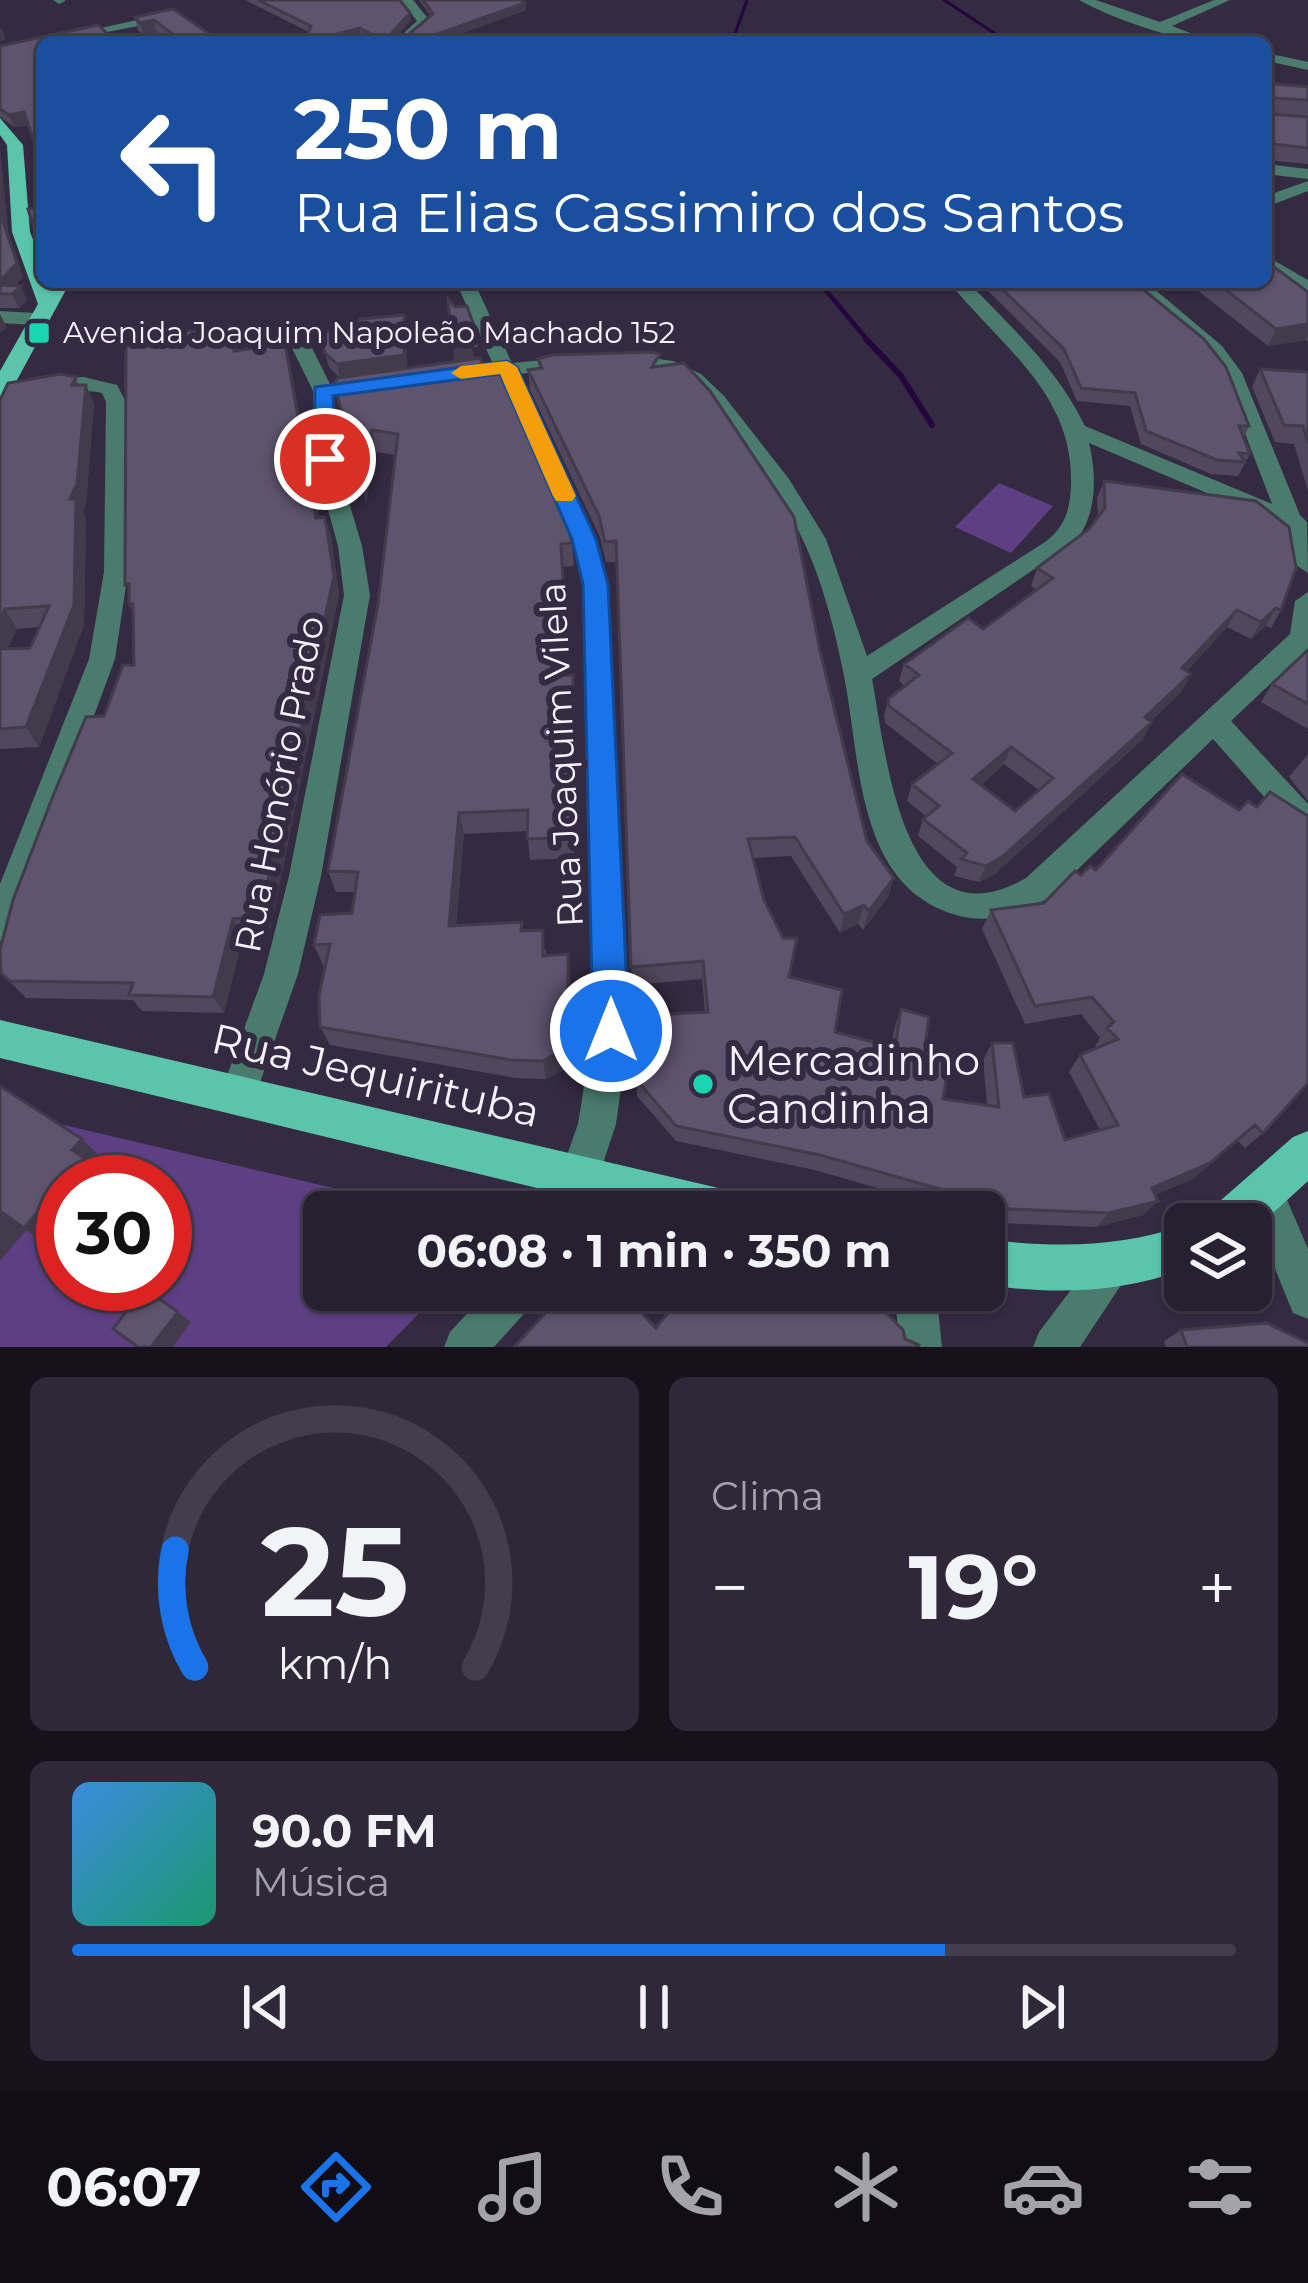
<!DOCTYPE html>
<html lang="pt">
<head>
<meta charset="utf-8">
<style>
	:root { --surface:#272031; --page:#2f2839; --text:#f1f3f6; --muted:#a4a3ab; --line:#433e4d; --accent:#1a73e8 }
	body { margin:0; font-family:Montserrat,sans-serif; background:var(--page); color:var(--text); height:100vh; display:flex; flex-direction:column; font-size:45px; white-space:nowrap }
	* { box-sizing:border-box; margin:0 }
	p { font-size:39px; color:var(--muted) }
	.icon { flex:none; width:66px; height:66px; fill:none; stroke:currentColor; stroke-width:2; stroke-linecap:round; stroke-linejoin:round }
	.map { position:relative; height:1347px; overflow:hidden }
	.side { display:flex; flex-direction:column; gap:30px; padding:30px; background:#15121b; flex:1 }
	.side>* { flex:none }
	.top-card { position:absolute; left:36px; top:36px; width:1236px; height:252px; border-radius:18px; box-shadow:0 3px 9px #0004,0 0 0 3px var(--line); background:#1a4fa0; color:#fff; overflow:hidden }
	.controls { position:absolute; left:1164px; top:1203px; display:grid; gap:24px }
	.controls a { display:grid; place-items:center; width:108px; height:108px; border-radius:18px; background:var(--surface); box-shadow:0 3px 9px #0004,0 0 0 3px var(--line); font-size:60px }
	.speed { position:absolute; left:36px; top:1155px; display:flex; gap:24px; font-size:60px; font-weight:700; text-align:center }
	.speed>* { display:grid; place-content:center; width:156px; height:156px; border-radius:50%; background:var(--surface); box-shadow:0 3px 9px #0004,0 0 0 3px var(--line); line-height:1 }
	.speed .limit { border:18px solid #d22; background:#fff; color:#111 }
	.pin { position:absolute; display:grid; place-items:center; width:102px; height:102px; color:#fff; margin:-51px; border:6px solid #fff; border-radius:50%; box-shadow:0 3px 12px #0007 }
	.me { position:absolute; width:132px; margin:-66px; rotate:0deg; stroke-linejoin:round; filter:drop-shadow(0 0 9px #0008) }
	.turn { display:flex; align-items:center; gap:42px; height:252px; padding:0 60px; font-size:54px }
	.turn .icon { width:156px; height:156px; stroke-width:2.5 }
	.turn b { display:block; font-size:84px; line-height:102px }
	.big { font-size:90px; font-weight:700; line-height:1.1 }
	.side .widget { flex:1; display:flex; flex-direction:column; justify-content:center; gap:18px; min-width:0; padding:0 42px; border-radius:18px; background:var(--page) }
	.side .dial { align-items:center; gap:0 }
	.dial svg { height:312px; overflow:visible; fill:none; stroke:var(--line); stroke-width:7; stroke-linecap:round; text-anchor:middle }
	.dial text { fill:var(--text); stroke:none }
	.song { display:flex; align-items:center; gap:36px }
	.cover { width:144px; height:144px; border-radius:18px; background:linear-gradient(135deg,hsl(210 70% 55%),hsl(160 70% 35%)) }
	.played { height:12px; border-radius:6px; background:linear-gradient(90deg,var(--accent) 75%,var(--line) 75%) }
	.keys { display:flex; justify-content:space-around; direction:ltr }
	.heat { display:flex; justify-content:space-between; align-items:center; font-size:66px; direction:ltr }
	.side .tiles { flex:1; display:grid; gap:30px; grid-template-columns:1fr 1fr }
	.widget:last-child { grid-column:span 2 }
	.trip { position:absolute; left:303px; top:1191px; width:702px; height:120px; border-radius:18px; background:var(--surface); box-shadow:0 3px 9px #0004,0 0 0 3px var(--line); font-weight:700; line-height:120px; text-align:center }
	.dock { display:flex; height:192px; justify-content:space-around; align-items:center; background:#100d14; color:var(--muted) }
	.dock .icon { width:84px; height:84px }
	.dock .on { color:var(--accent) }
	.dock b { font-size:54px; color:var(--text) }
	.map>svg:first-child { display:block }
</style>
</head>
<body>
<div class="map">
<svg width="1308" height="1347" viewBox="0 0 1308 1347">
	<rect width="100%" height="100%" fill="#342a41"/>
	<!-- green -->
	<path fill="#5f3f84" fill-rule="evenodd" d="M999,483L1053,506L1011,553L955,527Z
		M0,1110L436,1212H324V1290H442L386,1347H0ZM63,1182H165V1284H63Z"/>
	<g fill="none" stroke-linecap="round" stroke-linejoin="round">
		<!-- stream-far2 -->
		<path stroke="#24053e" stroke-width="3" d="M944,0L1008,42
			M732,42L747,0"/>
		<!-- stream-far1 -->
		<path stroke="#24053e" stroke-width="4.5" d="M819,282L869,342"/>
		<!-- stream -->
		<path stroke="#24053e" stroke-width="6" d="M866,339L901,376L932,425"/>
		<!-- minor -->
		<path fill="#4b7b6d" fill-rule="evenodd" d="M53,0H65V1L59,4Z
			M401,0H413L430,21L407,42H394L417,21Z
			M1079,0H1096L1160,22L1214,0H1230L1172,26L1214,42C1178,42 1111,18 1079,0Z
			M169,13L173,19L42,45L37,42Z
			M1266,53L1308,62V70L1266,61Z
			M1266,164L1308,169V179L1266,174Z
			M1308,181V191L1266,207V196Z
			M1266,256L1308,280V293L1266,269Z
			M456,282H474L512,363L575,357L585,363L575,369L518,374L596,539L607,585L629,1031L616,1124L587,1212H547L578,1124L593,1031L583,585L572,539L498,376L452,380L442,374L452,368L493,364Z
			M949,282H968C1011,327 1057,368 1085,426L1272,504L1222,373L1208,354L1126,282H1146L1222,346L1242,373L1300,515L1307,522L1308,573L1296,565L1280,524L1089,443C1097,476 1097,513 1076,541L872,679C886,752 902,950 1026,878L1290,634L1295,601L1308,592V648L1231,721L1308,804V838L1297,834L1213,739L1048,898C1018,916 987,925 953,914C854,883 861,755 843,671C833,621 819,569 795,524C772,482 718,397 675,375C657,366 631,372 615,360L625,354L673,361L701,374L724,396L789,479L826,539L867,656L1045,542C1065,527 1070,510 1071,485C1074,393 1001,347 949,282Z
			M0,311L36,313L45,319L36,325L0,323Z
			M301,340L311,346L330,384L372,378L382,384L372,390L333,396L336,459L362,546L370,595L321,876L298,974L251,1108L238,1113L225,1108L220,1095L264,974L289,876L344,595L338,546L314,459L313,391L291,346Z
			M84,377L117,385L126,402L128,572L115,659L16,926L12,936L0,941V884L89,659L104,572L106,402L102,393C80,388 48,397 31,385L41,379Z
			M1265,1175L1279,1181L1308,1249V1319L1293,1313L1245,1195L1251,1181Z
			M1113,1247L1127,1253L1133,1267L1080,1347H1033L1039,1332L1099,1253Z
			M489,1290H538L532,1305L494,1347H444L450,1332Z
			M894,1290H936L942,1347H900Z"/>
		<!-- major -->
		<path fill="#5ac5ab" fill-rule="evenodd" d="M0,118L23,145L30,232L42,262V282L68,286L11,391L0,398V371L38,304L12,232L7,145L0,135Z
			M0,1020L727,1190L743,1196L749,1212H636L0,1058Z
			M1308,1131V1181L1251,1233V1224H1206L1212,1208L1293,1137Z
			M1185,1225V1269C1118,1294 1054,1294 984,1285V1239C1054,1248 1118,1248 1185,1225Z"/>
	</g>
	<!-- wall -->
	<path fill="#51485e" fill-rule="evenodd" d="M245,0H400L411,20L392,42H372L361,36L338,42H305L309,32Z
		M419,0H520L525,3L526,10L438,42H405L404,38L431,16Z
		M173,9L212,42H170L157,33L144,36L138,30L135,17Z
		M42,42V166L28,125L14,127L0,117V46Z
		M1266,83L1308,87V116L1271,113L1308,117V164L1266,160Z
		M0,149L8,232L23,277L15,286L27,300L19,308H0Z
		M979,282H1134L1249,426L1244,438L1250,454L1238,476L1211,474L1141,444L1130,406L1077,401L1060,362Z
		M1187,282H1266L1308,292V342L1306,340L1268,346Z
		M448,299L475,329L478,347L472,348L474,359L572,543L574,566L562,567L568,656H559L558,676L573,675L575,698V858L530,860L527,831L464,834L456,925L522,922L523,931L546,950V956L570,974L571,1057L564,1070L546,1079L515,1078L330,1045L320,1027L325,965H323L314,945L352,913L355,892H336L328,871L378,604L396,455L376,452L366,502L334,383L339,377L329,367L319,332L406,328L407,368L455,362Z
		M232,328L238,350L285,344L319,517H325L331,536L339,595L269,935L243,936L224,1013L142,1011L133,1000L26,998L1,973L104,716L134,665V614L129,604Z
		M538,359L660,366L820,651L867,841L894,878L888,897L863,930L858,924L840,933L791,856L753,858L764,900L789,977L835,1032L891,1047L895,1026L901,1009L925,1046L943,1099L987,1105L983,1060L992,1043L1024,1097L1065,1140L1100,1130L1069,1072L1080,1055L1097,1048L1095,1046L1100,1038L1081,1014L1025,1024L982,929L991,910L1263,1133L1245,1148L1238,1141L1194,1178L1155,1195L1158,1201L1143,1215L1096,1227L999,1223L984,1219V1212H960L815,1170L676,1141L637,1096L633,1016L705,1012L702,979L632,985L617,562H606L600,537L530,390L528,370L539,369Z
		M1260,369L1308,372V491L1294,444L1275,442L1252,387Z
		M76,377L79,385H86L94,404L86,503L83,512L86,518L84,625L39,747L0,749V400ZM40,627L30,648L7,649L17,629Z
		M1104,481L1281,610L1271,628L1266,626L1251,639L1227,627L1187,671L1182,691L1151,721L1143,739L995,874L979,882L954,876L957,867L918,836L923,819L926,816L907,801L912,784L938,764L885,723L884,716L888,699L905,686L899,681L904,664L983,629L1037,590L1031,586L1037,568L1089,529L1098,517L1097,498ZM1004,764L1039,790L1015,811L981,785Z
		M1308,650V729L1261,702L1272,684Z
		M1308,754V801L1289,777Z
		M727,1290H863L903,1330L514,1347L633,1304L656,1328L741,1305Z
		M1181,1330L1308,1347H1166L1164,1341Z"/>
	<!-- shaded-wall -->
	<path fill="#423b4c" d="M525,3L526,10L438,42H417Z
		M410,13L411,20L392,42H378V38Z
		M154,20L157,33L144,36L140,23Z
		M360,28L361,36L338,42H329L337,34Z
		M2,29L6,39L0,42V30Z
		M211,35L212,42L182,41Z
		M24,112L29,124L14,127L9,115Z
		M0,149L8,232L23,277L7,294H1Z
		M21,286L27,300L19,308L12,294Z
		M0,314L7,328L0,333Z
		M404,315L406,328L407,369L340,378L337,364Z
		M1308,324V335L1306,340L1268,346L1276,329Z
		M471,342L474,360L455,362L452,344Z
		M285,344L290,363L322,537L316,518Z
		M86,385L94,404L86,503L83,512L86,518L84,625L39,747L26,727L70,499Z
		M372,430L376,452L366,502L360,480Z
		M325,517L331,536L339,595L269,935L260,917Z
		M1276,608L1266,626L1251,639L1261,622Z
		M5,609L17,629L0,662V618Z
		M1237,610L1227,627L1173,686L1182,668Z
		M557,634L559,656L557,698L555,676Z
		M1191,674L1182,691L1136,735L1145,717Z
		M573,675L575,698V858L573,837Z
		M1152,722L1143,739L995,874L979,882L986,866Z
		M1011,747L1004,764L967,796L973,779Z
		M459,813L464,834L454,946L449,926Z
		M894,878L888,897L863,930L869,911Z
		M864,905L858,924L840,933L844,914Z
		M233,919L243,936L224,1013L213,997Z
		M568,954L570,974L571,1057L564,1070L546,1079L543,1061Z
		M1255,1125L1194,1178L1137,1203L1152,1188Z
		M82,1139L109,1165L100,1176L72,1150Z
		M1158,1201L1143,1215L1096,1227L1109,1213Z
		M42,1207L63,1224V1242L55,1251L26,1230L0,1261V1211Z
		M171,1215L195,1238L165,1278V1223Z
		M633,1290H643L628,1310L627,1298Z
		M178,1312L191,1322L173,1347H151Z"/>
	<!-- building -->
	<path fill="#5e546d" stroke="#423b4c" stroke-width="3" fill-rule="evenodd" d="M258,0H400L410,13L389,36L378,38L360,28L337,34L335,39L329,42H305L311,26Z
		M423,0H520L525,3L417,41L404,38L433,14Z
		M173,9L211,35L182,41L154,20L140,23L135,17Z
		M98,25L117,42H42V165L24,112L9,115L0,109V46Z
		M1111,38L1125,42H1071Z
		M1266,83L1308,87V100L1269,98L1271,114L1308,117V148L1273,144L1266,150Z
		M42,194V246H40L28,209L38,208Z
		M0,200L2,219L17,263L0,281Z
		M1266,261L1308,292V324L1276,329L1216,282H1266Z
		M995,282H1134L1204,339L1226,367L1249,426H1239L1250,454L1239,453L1245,462L1217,460L1146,431L1135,393L1081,388L1064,349Z
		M0,285L21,286L12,294H0Z
		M448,299L455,307L467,306L475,329L466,330L471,342L452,344Z
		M404,315V355L337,364L325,353L319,332L352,329V320Z
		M232,328L234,351L285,344L316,518L325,517L334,576L260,917L233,919L213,997L129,995L133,983L10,981L1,973L0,950L13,900L53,796L86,717L104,716L123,665H134L133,604H129V584L125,585L126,335Z
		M652,352L660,354L652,367L684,363L710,391L794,517L820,651L867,841L894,878L869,911L864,905L844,914L795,837L748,839L764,900L783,938H797L789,977L842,990L835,1032L895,1048L901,1009L929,1017L925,1046L950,1054L943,1099L999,1107L992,1043H1013L1024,1097L1049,1094L1065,1140L1118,1125L1080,1055L1118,1039L1107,1028L1114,1022L1092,997L1035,1006L991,910L1044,903L1075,871L1081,875L1090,866L1096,870L1182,774L1239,810L1248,801L1257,807L1270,792L1308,816V1083L1263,1133L1255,1125L1210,1163L1152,1188L1158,1201L1109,1213L1010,1209L820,1155L676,1126L636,1079L633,1016L708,1012L703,961L631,967L616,541L605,542L599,516L528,370L542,368L538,359L552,355Z
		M480,358L487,373L500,374L566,518L572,543L561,544L566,633L557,634L555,676L573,675V837L527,839L528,810L459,813L449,926L522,922L521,931L543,930V956L568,954V1038L561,1051L543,1061L511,1060L320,1027L319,996L330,944L314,945L320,915L352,913L358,872L328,871L378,604L398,434L372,430L360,480L334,383L338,378Z
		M1260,369L1308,372V443L1303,426L1284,425Z
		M61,374L76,377L72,385H86L77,484L70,499H76L74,605L26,727L0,729V649L30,648L49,606L5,609L0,618V400L8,383Z
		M1104,481L1256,501L1289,527L1296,568L1281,610L1276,608L1261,622L1237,610L1182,668L1191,674L1145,717L1152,722L1002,857L986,866L961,859L967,853L923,819L939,806L912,784L952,753L889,706L888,699L919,675L904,664L968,618L983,629L1053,578L1037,568L1089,529L1105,508ZM1011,747L1053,778L1015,811L973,779Z
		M1308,650V704L1272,684Z
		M0,1086L82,1139L72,1150L121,1182H63V1222L42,1207L24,1228L0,1211Z
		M144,1288L178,1312L151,1347H138L113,1329Z
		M567,1290H633L627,1298L656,1328L686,1290L762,1310L742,1290H863L903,1330L905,1339L919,1345L918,1347H514Z
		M1267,1323L1308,1343V1347H1187L1181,1330Z"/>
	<!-- route -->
	<path fill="#1a73e8" stroke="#114b97" stroke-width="3" d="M507,361L517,367L596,539L608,584L629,1031L624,1043L611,1048L598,1043L593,1031L583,584L572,539L500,374L333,396L336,459L325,466L314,459L315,387Z"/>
	<!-- slow -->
	<path fill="#f59e0b" d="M507,361L517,367L576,496L572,501H556L553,496L500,374L461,379L451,373L461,366Z"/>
	<!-- markers -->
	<g fill="#19d5b2" stroke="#342a41" stroke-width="4.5">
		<rect x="27" y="321" width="24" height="24" rx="6"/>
		<circle cx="703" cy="1084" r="12"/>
	</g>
	<g text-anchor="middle" stroke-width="12" stroke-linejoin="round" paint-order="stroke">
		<!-- far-poi labels -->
		<g font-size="30" fill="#f5f1fd" stroke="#342a41" text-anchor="start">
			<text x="63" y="343">Avenida Joaquim Napoleão Machado 152</text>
		</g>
		<!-- street labels -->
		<g font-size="36" fill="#f5f1fd" stroke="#342a41">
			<text transform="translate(561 755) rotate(-93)" y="13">Rua Joaquim Vilela</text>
			<text transform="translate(279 784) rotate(-79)" y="13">Rua Honório Prado</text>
		</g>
		<!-- near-poi labels -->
		<g font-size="42" fill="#f5f1fd" stroke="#342a41" text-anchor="start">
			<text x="727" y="1075">Mercadinho<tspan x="727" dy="48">Candinha</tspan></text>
		</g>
		<!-- near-street labels -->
		<g font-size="42" fill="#f5f1fd" stroke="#342a41">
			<text transform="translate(376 1075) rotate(13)" y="15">Rua Jequirituba</text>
		</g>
	</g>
</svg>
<div class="controls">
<a><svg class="icon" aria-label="layers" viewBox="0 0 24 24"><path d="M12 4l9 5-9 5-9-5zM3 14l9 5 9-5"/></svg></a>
</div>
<div class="speed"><div class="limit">30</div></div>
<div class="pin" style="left:325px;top:459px;background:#d93025"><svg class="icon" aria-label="arrive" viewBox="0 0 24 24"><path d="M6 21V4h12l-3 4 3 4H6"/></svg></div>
<svg class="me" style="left:611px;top:1031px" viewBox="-20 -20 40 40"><circle r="17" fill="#1a73e8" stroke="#fff" stroke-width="3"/><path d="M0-11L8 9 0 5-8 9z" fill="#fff"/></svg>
<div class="trip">06:08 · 1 min · 350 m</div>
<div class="top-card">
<div class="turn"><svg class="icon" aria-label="left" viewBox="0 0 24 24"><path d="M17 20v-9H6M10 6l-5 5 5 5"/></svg><div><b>250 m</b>Rua Elias Cassimiro dos Santos</div></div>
</div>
</div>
<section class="side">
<div class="tiles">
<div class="widget dial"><svg viewBox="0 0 100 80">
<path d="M14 69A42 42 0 1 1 86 69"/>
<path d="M14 69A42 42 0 0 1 9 39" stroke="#1a73e8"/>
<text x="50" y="56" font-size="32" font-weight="700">25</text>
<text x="50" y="72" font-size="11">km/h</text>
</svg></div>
<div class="widget"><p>Clima</p>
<div class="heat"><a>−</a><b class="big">19°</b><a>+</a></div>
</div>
<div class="widget">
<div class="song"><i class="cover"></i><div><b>90.0 FM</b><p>Música</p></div></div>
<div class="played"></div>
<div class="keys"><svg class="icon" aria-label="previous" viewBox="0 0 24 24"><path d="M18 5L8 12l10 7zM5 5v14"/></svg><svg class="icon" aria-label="pause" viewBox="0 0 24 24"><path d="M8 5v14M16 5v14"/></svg><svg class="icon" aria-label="next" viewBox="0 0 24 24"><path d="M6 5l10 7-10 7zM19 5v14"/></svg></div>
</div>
</div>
</section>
<nav class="dock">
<b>06:07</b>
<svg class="icon on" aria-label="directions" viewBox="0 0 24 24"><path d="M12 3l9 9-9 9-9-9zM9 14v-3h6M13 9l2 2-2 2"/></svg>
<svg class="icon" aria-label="music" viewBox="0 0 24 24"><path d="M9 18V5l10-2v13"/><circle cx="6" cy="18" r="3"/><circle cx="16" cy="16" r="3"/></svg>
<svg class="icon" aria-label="phone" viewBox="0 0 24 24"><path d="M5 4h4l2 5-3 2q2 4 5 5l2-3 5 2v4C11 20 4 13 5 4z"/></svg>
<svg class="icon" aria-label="climate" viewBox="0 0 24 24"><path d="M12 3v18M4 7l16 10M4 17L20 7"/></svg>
<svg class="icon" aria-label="car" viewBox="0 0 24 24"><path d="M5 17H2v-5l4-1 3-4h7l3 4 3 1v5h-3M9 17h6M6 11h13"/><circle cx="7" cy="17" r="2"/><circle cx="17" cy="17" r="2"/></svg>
<svg class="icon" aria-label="filters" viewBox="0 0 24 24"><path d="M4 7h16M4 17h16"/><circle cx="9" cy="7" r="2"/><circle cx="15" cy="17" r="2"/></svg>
</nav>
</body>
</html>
